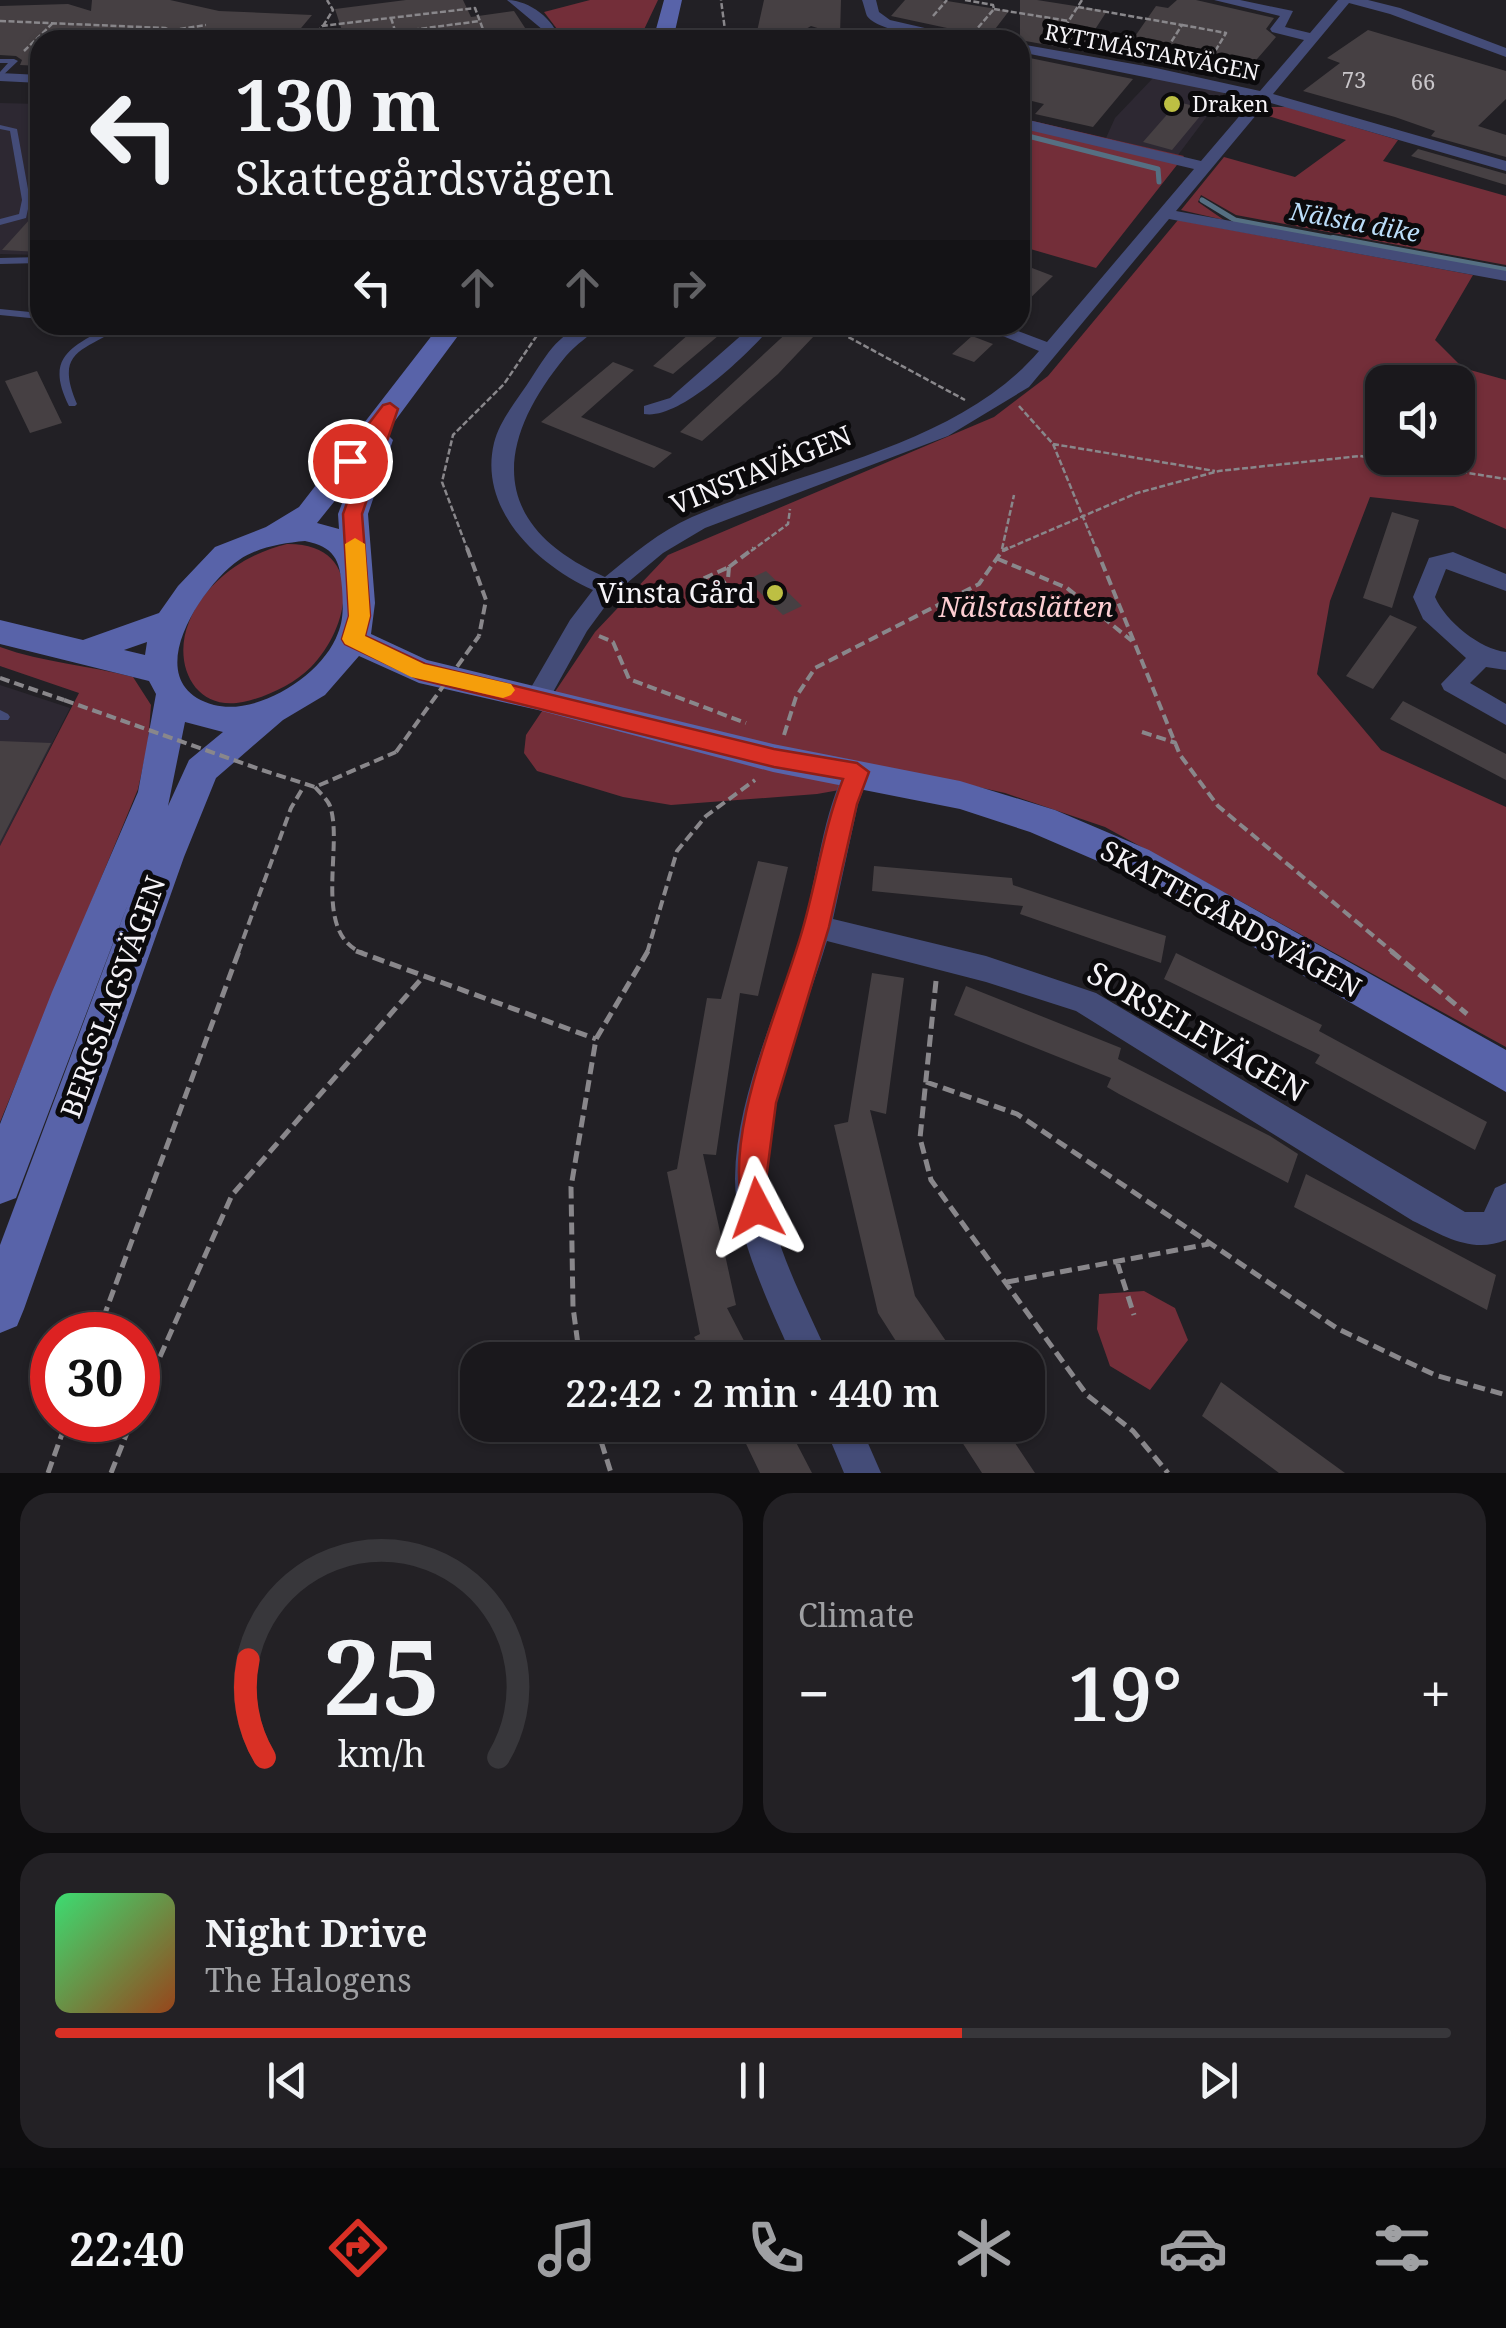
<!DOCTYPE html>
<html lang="en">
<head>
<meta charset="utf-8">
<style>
	:root { --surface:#1a181c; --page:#232125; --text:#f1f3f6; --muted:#9fa0a3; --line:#38373b; --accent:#d93025 }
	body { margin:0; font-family:"Noto Serif",serif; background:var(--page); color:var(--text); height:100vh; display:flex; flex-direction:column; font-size:38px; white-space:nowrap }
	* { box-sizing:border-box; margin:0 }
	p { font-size:32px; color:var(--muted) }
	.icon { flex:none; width:55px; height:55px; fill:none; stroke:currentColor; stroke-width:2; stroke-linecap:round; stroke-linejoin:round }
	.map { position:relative; height:1473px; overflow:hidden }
	.side { display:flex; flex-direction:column; gap:20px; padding:20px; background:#0e0d0f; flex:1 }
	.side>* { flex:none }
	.hud { position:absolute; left:30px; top:30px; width:1000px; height:305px; border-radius:30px; box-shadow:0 2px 8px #0004,0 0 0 2px var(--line); background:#1a181c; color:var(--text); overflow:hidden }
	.buttons { position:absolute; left:1365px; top:365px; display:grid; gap:20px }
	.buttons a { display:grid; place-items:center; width:110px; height:110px; border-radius:20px; background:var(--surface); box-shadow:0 2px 8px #0004,0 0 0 2px var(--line); font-size:50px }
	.speed { position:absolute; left:30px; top:1312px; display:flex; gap:20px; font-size:50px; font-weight:700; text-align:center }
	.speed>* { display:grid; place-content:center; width:130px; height:130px; border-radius:50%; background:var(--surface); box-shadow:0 2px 8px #0004,0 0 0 2px var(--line); line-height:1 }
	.speed .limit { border:15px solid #d22; background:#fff; color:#111 }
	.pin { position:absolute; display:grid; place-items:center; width:85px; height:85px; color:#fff; margin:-42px; border:5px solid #fff; border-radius:50%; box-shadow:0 2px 10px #0007 }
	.me { position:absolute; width:110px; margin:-55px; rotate:356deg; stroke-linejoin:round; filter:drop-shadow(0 0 8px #0008) }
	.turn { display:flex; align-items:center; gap:35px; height:210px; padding:0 40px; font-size:45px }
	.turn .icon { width:130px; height:130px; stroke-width:2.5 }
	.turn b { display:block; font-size:70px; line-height:85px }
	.lanes { display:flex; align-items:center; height:95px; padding:0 40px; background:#0003; justify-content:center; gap:50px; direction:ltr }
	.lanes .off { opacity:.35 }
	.big { font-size:75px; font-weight:600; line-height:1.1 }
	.side .tile { flex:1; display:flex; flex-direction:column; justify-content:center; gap:15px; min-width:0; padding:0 35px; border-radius:30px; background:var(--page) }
	.side .dial { align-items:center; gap:0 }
	.dial svg { height:260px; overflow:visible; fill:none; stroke:var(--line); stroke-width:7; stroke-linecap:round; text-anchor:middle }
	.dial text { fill:var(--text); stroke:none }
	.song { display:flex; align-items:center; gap:30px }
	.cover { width:120px; height:120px; border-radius:15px; background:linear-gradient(135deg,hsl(140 70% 55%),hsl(20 70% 35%)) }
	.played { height:10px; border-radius:5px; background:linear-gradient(90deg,var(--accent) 65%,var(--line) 65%) }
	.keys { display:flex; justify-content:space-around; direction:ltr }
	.heat { display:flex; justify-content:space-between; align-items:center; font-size:55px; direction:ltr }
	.side .tiles { flex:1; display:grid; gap:20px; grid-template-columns:1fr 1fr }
	.tile:last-child { grid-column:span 2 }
	.trip { position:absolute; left:460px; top:1342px; width:585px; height:100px; border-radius:30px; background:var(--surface); box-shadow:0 2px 8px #0004,0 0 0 2px var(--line); font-weight:600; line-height:100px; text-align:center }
	.tab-bar { display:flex; height:160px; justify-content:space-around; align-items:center; background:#0a0a0b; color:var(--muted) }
	.tab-bar .icon { width:70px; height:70px }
	.tab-bar .current { color:var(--accent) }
	.tab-bar b { font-size:45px; color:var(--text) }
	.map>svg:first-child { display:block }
</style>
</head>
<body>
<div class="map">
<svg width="1506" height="1473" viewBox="0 0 1506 1473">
	<rect width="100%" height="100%" fill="#222025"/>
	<!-- built -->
	<path fill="#2d2832" d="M1154,77L1226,91L1178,155L1106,138L1115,118Z
		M0,103L40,104V255L0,254Z
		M0,685L70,708L0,846Z"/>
	<!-- green -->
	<path fill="#732e39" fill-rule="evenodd" d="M590,0H658L639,40H560L557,29L544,12Z
		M1272,107H1287L1398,140L1383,161L1506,196V265L1236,215L1201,195L1198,202L1224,220L1181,210L1224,157L1295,177L1346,140L1265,115L1266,110Z
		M1020,118L1184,156L1096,268L1020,246Z
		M1178,220L1473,275L1435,340L1463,368L1506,380V529L1453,506L1370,497L1330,601L1317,674L1381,750L1506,807V1047L1105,827L1005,793L924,775L817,794L671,805L623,797L537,771L524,753L526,735L595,632L668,555L994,417L1048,376ZM1382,382H1458V458H1382Z
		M287,544C366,543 351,627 311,667C294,684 267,697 243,702C194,712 172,663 189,622C206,581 245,554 287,544Z
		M0,647C44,663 88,665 133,677L151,705L148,743L138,789L0,1122V846L79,693L0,666Z
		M1144,1291L1175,1308L1188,1340L1150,1390L1110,1366L1097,1329L1099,1294Z"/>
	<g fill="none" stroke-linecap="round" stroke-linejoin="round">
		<!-- stream-far1 -->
		<path stroke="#556f82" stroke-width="5" d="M1020,134L1158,169L1159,182
			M1202,200L1235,220L1347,241"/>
		<!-- stream -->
		<path stroke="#556f82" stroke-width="6" d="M1333,238L1506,270"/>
	</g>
	<!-- building -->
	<path fill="#464043" d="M92,0H170L219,11L312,15L291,40H40V66L20,65L22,60L16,56L0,55V6L68,4L91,11Z
		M406,0H463L471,17L514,11L529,34L522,35L524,40H503L500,33L450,40H345L335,9Z
		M764,0H841L840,35L811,26L787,40L756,36Z
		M905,0H941L1009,11L989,37L891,16Z
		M1020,0H1037L1107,11L1081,51L1020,40Z
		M1177,0H1196L1274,18L1266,29L1276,37L1238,81L1191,66L1120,58L1156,6L1168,8Z
		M1368,30L1506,71V99L1478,126L1506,135V157L1431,136L1435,131L1395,117L1303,91L1340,63L1327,58Z
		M1020,56L1108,74L1133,79L1093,127L1035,114L1044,104L1020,98Z
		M1178,102L1206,109L1172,150L1143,142Z
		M1418,149L1506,174V185L1411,156Z
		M40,208V252L2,250Z
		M1032,268L1053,276L1020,308V280Z
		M699,325H731L673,374L653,366Z
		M792,328L814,336L778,374L702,441L680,432Z
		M972,336L993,344L974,362L952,354Z
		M613,362L634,370L581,417L672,453L654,468L541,422Z
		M37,371L62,423L30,433L5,381Z
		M1392,512L1419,520L1392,608L1363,598Z
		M766,571L802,606L783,615L747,580Z
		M1390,615L1417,627L1373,689L1346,676Z
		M1403,701L1506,754V780L1390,719Z
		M0,741L51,743L0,842Z
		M758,861L788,867L758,996L740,993L716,1155L703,1154L736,1305L727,1308L754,1360H706L694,1337L700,1334L667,1172L677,1169L707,998L721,999Z
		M874,866L1012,878L1013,885L1166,936L1161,963L1020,914L1023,906L872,891Z
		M1176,953L1322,1025L1319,1031L1487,1122L1475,1150L1315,1063L1320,1055L1164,979Z
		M872,973L904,978L886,1114L870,1110L915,1296L959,1360H908L878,1313L834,1125L848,1122Z
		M966,986L1121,1048L1118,1059L1270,1136L1298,1154L1288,1183L1119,1094L1107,1087L1111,1078L954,1015Z
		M1306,1174L1496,1275L1487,1310L1294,1207Z
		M1221,1382L1290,1433L1345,1473H1279L1202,1416Z
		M737,1425H787L812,1473H760Z
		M951,1425H1003L1035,1473H982Z"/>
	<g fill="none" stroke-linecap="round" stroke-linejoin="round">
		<!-- path-far2 -->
		<path stroke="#89878b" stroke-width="2.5" stroke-dasharray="6 2.5" stroke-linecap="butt" d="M965,0L993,5L994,9L976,30
			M1078,7L1182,25L1161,58
			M994,9L1069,21
			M933,16L947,0
			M391,18L398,40
			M0,21L165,28L194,40
			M1182,25L1226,33L1205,68
			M323,26L333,10L327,0
			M180,29L206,25
			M396,32L480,21
			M148,40L159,28
			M312,40L322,26L475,8L487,40
			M717,40L725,30L721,0
			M1056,41L1082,0
			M24,51L53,23
			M826,325L965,400
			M1019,406L1053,444L1097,551
			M1053,444L1215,471
			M1002,549L1014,495
			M468,551L442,482L453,435L504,384L544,325
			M751,551L788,524L790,509
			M1002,551L1137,493L1219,471L1360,456L1506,479"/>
		<!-- path-far1 -->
		<path stroke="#89878b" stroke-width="4" stroke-dasharray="10 5" stroke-linecap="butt" d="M467,548L486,600L479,636
			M1096,548L1180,755L1218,806L1394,953
			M998,559L1067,588L1132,641
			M729,567L728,579C714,590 703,594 687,586Z
			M729,567L754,548
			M599,636L613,642L629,679L746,723
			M0,678L64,700
			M1142,732L1176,743
			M784,735L796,697L815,668L979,584L1002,551L1008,548
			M262,770L315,787L396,752
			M315,787C319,792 328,800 330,806C344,846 311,934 363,953
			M238,953L291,808L304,786
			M647,953L677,851L706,816L755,780"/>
		<!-- path -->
		<path stroke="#89878b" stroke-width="5" stroke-dasharray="12 6" stroke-linecap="butt" d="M356,951L596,1039
			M1391,951L1467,1014
			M936,981L920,1138L931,1180L1087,1395L1133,1431L1168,1473
			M926,1082L1017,1114L1338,1329L1435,1375L1506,1395
			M1117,1262L1134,1315
			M1007,1282L1209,1244
			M97,1335L239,951
			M580,1360L573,1307L571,1187L596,1039L648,951
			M138,1406L232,1195L423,977
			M596,1425L611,1473
			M48,1473L67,1420
			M111,1473L132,1420"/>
		<!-- lane -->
		<path fill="#444c78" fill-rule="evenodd" d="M0,59H14L18,61L0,78V72L8,63H0Z
			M0,125L17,129L30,200L26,218L0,225V219L19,214L22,200L10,131L0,129Z
			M40,257V263L0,264V258Z
			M0,309L40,313V319L0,315Z
			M111,325H123C86,352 53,348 77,404L75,406H69C44,356 72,347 111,325Z
			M0,710L8,714L10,717L8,720H0Z"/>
		<!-- street -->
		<path fill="#444c78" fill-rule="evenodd" d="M507,0C528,0 555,19 559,40H545L543,30Z
			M862,0H876L879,12L890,20L977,40C954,40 881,35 867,16C866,14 863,2 862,0Z
			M1214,0H1240L1293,11L1285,27L1310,33L1338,0H1368L1400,8L1506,48V57L1390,14L1349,3L1273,94L1506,161V171L1267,102L1176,211L1506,271V281L1169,219L1029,387L948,436L705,528L663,553L615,593L587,631L547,703H529L526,697L529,691L570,620L593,590C538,565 478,510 494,443C500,419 519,398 532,377C551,348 564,325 600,325C590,336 576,344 566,356C493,444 489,526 605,577C632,555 660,531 692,517C803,469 958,446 1039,351L976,325H1002L1047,342L1194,169L1020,128V118L1201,161L1254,99L1020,52V44L1156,68L1260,91L1304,40L1272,32L1270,29L1280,16Z
			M0,73L40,75V83L0,81Z
			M753,325H773C750,352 680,421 644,414V406L670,398Z
			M1453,552L1506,574V591L1446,569L1435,597C1446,622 1480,649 1506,652V670L1486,667L1470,683L1506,704V725L1444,690L1441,684L1466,658L1423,619L1413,597L1429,558Z
			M857,762L866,765L870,772L858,804L833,919L986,956L1096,993L1465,1212H1484L1495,1188L1506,1183V1240C1472,1254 1444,1236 1413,1221L1076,1011L986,982L827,941C806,1010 765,1108 767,1179C769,1241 807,1305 830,1360H794C771,1309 735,1235 735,1179C736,1093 780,1008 803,927C818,874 822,814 848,765Z
			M824,1425H860L881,1473H844Z"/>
		<!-- secondary -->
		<path fill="#5863a9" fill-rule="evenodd" d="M664,0H682L673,40H653Z
			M440,325H466L386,433L393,440L368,514L375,603L371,634L427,660L773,744L960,781L1055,810L1149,850L1506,1050V1092L1123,872L1030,832L960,809L773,772L538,710L419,683L359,656L325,695L283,720L216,778L184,857L24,1309L17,1326L0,1333V1245L129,901L16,1198L0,1204V1124L52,992L138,792L156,694L149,681L0,644V620L83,640L159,613L178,586L215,547L266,527L299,507ZM350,482L338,514L339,529L317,523ZM305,541C334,547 340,559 342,588C343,603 344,619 338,633C323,675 258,716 214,705C136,684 201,586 239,560C258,547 283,543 305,541ZM147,642L145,655L124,650ZM185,722L223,732L189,760L168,806Z"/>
		<!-- path-bridge -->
		<path stroke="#89878b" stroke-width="4" stroke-dasharray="10 5" stroke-linecap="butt" d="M64,700L262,770
			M396,752L479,636"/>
	</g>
	<!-- route -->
	<path fill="#d93025" stroke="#8d1f18" stroke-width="2.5" d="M390,403L398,409L362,514L370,616L365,636L425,664L774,749L857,763L869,772L857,804L829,927L776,1103L766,1180L772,1208L767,1219L757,1223L747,1219C716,1145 782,1004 803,928C817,879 824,827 843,779L774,767L419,679L345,644L342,639L349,616L343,514L364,455L350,467L340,461L383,405Z"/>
	<!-- slow -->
	<path fill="#f59e0b" d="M355,538L365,544L370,616L365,636L424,664L511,684L515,690L511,695L503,698L411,677L345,644L342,639L349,616L345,544Z"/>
	<!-- markers -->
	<g fill="#bdbf43" stroke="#0b0a0c" stroke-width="4">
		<circle cx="1172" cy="104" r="10"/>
		<circle cx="775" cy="593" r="10"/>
	</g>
	<g text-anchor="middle" stroke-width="10" stroke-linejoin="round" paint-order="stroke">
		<!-- far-street labels -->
		<g font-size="22" fill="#f5f3f7" stroke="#0b0a0c">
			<text transform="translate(1152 52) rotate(11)" y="8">RYTTMÄSTARVÄGEN</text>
		</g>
		<!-- number labels -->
		<g font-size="22" fill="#c9c6ca">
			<text x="1354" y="88">73</text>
			<text x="1423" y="90">66</text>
		</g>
		<!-- far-poi labels -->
		<g font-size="22" fill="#f5f3f7" stroke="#0b0a0c" text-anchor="start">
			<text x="1192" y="112">Draken</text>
		</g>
		<!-- far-water labels -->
		<g font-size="25" font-style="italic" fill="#bbddf9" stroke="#0b0a0c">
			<text transform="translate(1355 222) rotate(10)" y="9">Nälsta dike</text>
		</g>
		<!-- street labels -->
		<g font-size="28" fill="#f5f3f7" stroke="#0b0a0c">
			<text transform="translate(761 470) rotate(-22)" y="10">VINSTAVÄGEN</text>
			<text transform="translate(1231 919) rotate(29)" y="10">SKATTEGÅRDSVÄGEN</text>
			<text transform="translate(113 997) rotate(-70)" y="10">BERGSLAGSVÄGEN</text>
		</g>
		<!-- poi labels -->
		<g font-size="28" fill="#f5f3f7" stroke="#0b0a0c" text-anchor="end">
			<text x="755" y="603">Vinsta Gård</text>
		</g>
		<!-- park labels -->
		<g font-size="28" font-style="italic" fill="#fdced2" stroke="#0b0a0c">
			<text x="1026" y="617">Nälstaslätten</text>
		</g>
		<!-- near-street labels -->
		<g font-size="32" fill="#f5f3f7" stroke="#0b0a0c">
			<text transform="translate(1197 1032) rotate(30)" y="11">SORSELEVÄGEN</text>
		</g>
	</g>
</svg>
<div class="buttons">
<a><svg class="icon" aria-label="sound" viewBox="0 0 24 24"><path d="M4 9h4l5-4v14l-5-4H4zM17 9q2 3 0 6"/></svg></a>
</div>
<div class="speed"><div class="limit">30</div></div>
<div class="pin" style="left:350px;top:461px;background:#d93025"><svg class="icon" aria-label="arrive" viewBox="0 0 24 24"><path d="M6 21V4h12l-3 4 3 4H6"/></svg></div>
<svg class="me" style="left:757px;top:1208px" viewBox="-20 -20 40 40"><path d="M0-17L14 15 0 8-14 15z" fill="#d93025" stroke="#fff" stroke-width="4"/></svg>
<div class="trip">22:42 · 2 min · 440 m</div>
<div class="hud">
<div class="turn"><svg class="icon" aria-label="left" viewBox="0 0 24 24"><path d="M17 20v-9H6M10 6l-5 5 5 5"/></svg><div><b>130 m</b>Skattegårdsvägen</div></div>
<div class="lanes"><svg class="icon" aria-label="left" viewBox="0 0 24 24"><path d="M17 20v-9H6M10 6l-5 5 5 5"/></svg><svg class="icon off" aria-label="ahead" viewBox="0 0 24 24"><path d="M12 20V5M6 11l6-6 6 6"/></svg><svg class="icon off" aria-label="ahead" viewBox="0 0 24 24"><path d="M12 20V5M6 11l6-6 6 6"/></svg><svg class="icon off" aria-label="right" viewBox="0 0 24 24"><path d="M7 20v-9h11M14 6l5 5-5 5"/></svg></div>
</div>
</div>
<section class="side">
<div class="tiles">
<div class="tile dial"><svg viewBox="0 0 100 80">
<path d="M14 69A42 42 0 1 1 86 69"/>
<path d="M14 69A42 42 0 0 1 9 39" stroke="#d93025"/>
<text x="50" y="56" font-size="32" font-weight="700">25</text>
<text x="50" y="72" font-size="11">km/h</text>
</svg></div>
<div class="tile"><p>Climate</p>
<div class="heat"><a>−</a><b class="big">19°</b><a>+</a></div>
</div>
<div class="tile">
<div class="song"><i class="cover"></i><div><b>Night Drive</b><p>The Halogens</p></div></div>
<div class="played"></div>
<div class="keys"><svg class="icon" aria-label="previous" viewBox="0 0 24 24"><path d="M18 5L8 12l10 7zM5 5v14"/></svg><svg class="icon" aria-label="pause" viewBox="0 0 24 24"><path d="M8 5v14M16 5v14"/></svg><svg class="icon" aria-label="next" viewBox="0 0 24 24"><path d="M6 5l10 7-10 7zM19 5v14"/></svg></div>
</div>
</div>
</section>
<nav class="tab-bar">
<b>22:40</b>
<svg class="icon current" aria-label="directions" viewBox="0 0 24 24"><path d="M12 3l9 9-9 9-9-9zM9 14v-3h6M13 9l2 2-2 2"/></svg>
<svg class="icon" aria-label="music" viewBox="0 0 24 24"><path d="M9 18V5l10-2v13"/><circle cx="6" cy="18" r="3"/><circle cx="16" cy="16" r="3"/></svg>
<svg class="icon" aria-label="phone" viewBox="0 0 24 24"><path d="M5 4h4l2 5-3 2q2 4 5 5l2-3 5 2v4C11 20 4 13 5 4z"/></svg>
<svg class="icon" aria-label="climate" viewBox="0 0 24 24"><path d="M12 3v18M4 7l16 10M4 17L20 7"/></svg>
<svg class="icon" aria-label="car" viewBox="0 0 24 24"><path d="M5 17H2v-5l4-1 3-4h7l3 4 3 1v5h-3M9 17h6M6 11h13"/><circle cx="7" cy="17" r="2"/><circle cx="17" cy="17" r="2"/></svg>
<svg class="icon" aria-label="filters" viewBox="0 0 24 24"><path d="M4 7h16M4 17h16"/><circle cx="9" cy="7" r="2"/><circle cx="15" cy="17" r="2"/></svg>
</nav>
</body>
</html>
